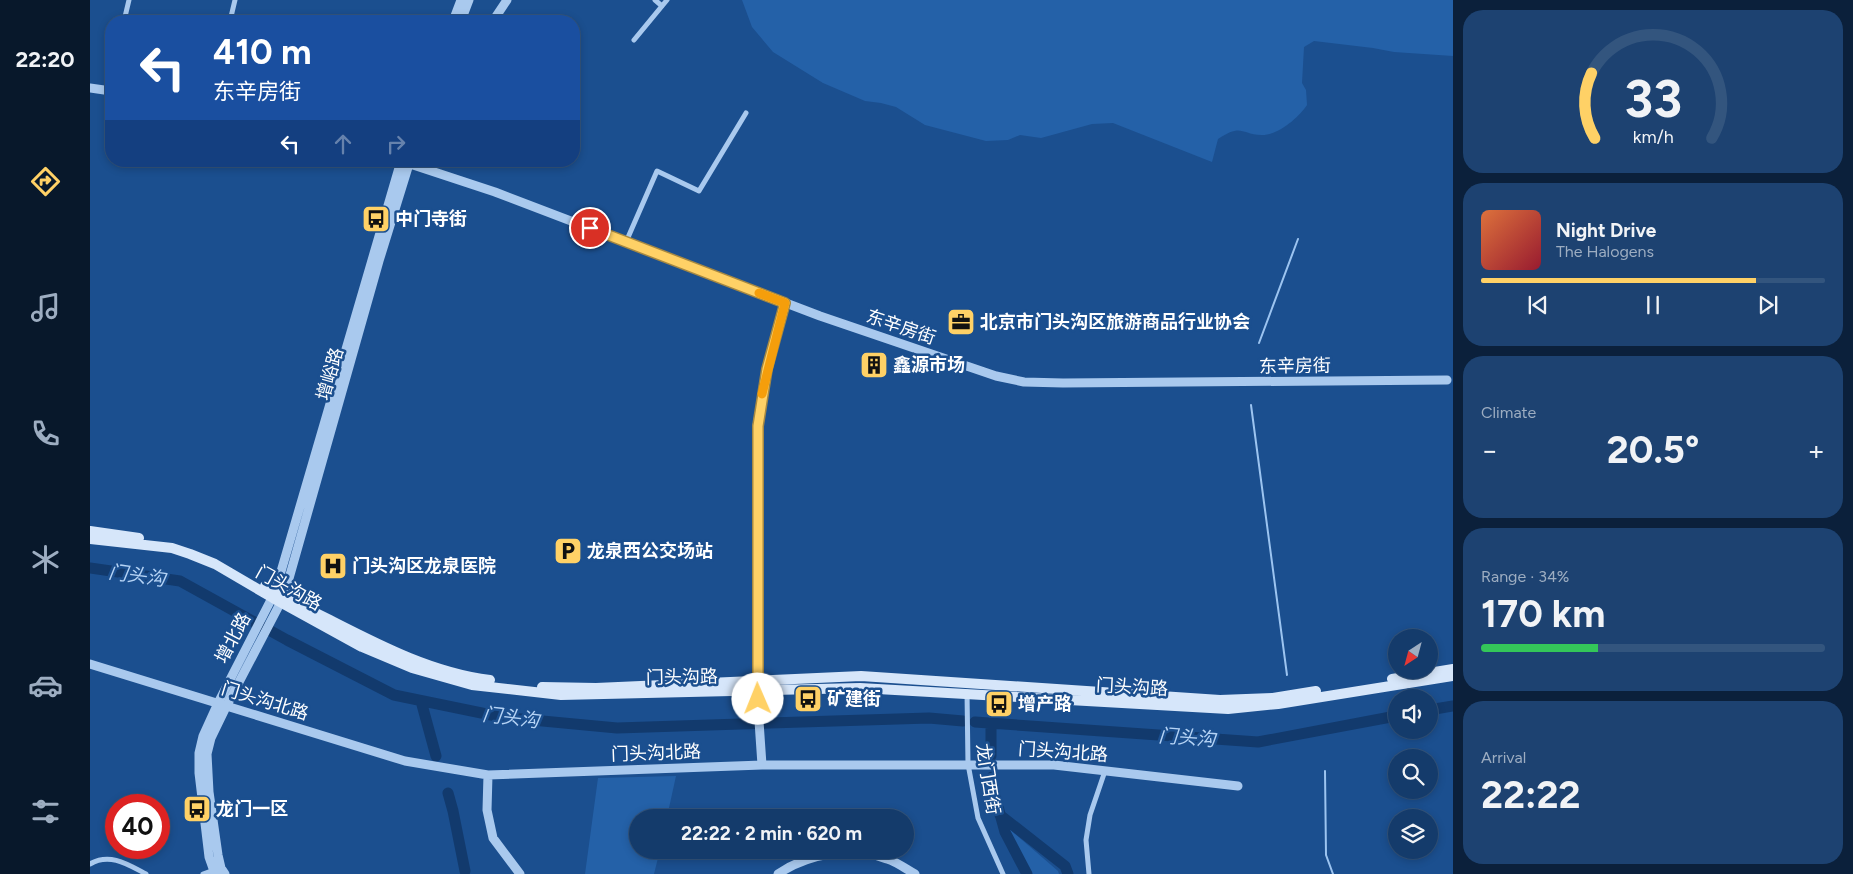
<!DOCTYPE html>
<html lang="en">
<head>
<meta charset="utf-8">
<style>
	:root { --surface:#143b6b; --page:#1d4271; --text:#f1f3f6; --muted:#9dadc1; --line:#33557e; --accent:#ffd166 }
	body { margin:0; font-family:Figtree,"Noto Sans SC",sans-serif; background:var(--page); color:var(--text); height:100vh; display:flex; flex-direction:column; font-size:19px; white-space:nowrap }
	* { box-sizing:border-box; margin:0 }
	p { font-size:16px; color:var(--muted) }
	.icon { flex:none; width:28px; height:28px; fill:none; stroke:currentColor; stroke-width:2; stroke-linecap:round; stroke-linejoin:round }
	.map { position:relative; flex:1; overflow:hidden }
	.panel { display:flex; flex-direction:column; gap:10px; padding:10px; background:#0b203b; width:400px }
	.panel>* { flex:none }
	.hud { position:absolute; left:15px; top:15px; width:475px; height:152px; border-radius:20px; box-shadow:0 2px 8px #0003,0 0 0 1px var(--line); background:#1a4fa0; color:#fff; overflow:hidden }
	.needle { width:32px; rotate:216deg }
	.tools { position:absolute; left:1298px; top:629px; display:grid; gap:10px }
	.tools a { display:grid; place-items:center; width:50px; height:50px; border-radius:50%; background:var(--surface); box-shadow:0 2px 8px #0003,0 0 0 1px var(--line); font-size:25px }
	.speed { position:absolute; left:15px; top:794px; display:flex; gap:10px; font-size:25px; font-weight:700; text-align:center }
	.speed>* { display:grid; place-content:center; width:65px; height:65px; border-radius:50%; background:var(--surface); box-shadow:0 2px 8px #0003,0 0 0 1px var(--line); line-height:1 }
	.speed .limit { border:8px solid #d22; background:#fff; color:#111 }
	.pin { position:absolute; display:grid; place-items:center; width:42px; height:42px; color:#fff; margin:-21px; border:2px solid #fff; border-radius:50%; box-shadow:0 1px 5px #0007 }
	.me { position:absolute; width:55px; margin:-28px; rotate:359deg; stroke-linejoin:round; filter:drop-shadow(0 0 4px #0008) }
	.turn { display:flex; align-items:center; gap:18px; height:105px; padding:0 25px; font-size:22px }
	.turn .icon { width:65px; height:65px; stroke-width:2.5 }
	.turn b { display:block; font-size:35px; line-height:42px }
	.lanes { display:flex; align-items:center; height:48px; padding:0 25px; background:#0003; justify-content:center; gap:25px; direction:ltr }
	.lanes .off { opacity:.35 }
	.big { font-size:38px; font-weight:700; line-height:1.1 }
	.panel .card { flex:1; display:flex; flex-direction:column; justify-content:center; gap:8px; min-width:0; padding:0 18px; border-radius:20px; background:var(--page) }
	.panel .dial { align-items:center; gap:0 }
	.dial svg { height:130px; overflow:visible; fill:none; stroke:var(--line); stroke-width:7; stroke-linecap:round; text-anchor:middle }
	.dial text { fill:var(--text); stroke:none }
	.song { display:flex; align-items:center; gap:15px }
	.cover { width:60px; height:60px; border-radius:8px; background:linear-gradient(135deg,hsl(20 70% 55%),hsl(350 70% 35%)) }
	.played { height:5px; border-radius:2px; background:linear-gradient(90deg,var(--accent) 80%,var(--line) 80%) }
	.keys { display:flex; justify-content:space-around; direction:ltr }
	.heat { display:flex; justify-content:space-between; align-items:center; font-size:28px; direction:ltr }
	.charge { height:8px; border-radius:4px; background:linear-gradient(90deg,#34c759 34%,var(--line) 0) }
	.trip { position:absolute; left:539px; top:809px; width:285px; height:50px; border-radius:25px; background:var(--surface); box-shadow:0 2px 8px #0003,0 0 0 1px var(--line); font-weight:700; line-height:50px; text-align:center }
	main { display:flex; flex:1; min-height:0 }
	.menu { display:flex; flex-direction:column; width:90px; justify-content:space-around; align-items:center; background:#08182b; color:var(--muted) }
	.menu .icon { width:35px; height:35px }
	.menu .on { color:var(--accent) }
	.menu b { font-size:22px; color:var(--text) }
	.map>svg:first-child { display:block }
</style>
</head>
<body>
<main>
<nav class="menu">
<b>22:20</b>
<svg class="icon on" aria-label="directions" viewBox="0 0 24 24"><path d="M12 3l9 9-9 9-9-9zM9 14v-3h6M13 9l2 2-2 2"/></svg>
<svg class="icon" aria-label="music" viewBox="0 0 24 24"><path d="M9 18V5l10-2v13"/><circle cx="6" cy="18" r="3"/><circle cx="16" cy="16" r="3"/></svg>
<svg class="icon" aria-label="phone" viewBox="0 0 24 24"><path d="M5 4h4l2 5-3 2q2 4 5 5l2-3 5 2v4C11 20 4 13 5 4z"/></svg>
<svg class="icon" aria-label="climate" viewBox="0 0 24 24"><path d="M12 3v18M4 7l16 10M4 17L20 7"/></svg>
<svg class="icon" aria-label="car" viewBox="0 0 24 24"><path d="M5 17H2v-5l4-1 3-4h7l3 4 3 1v5h-3M9 17h6M6 11h13"/><circle cx="7" cy="17" r="2"/><circle cx="17" cy="17" r="2"/></svg>
<svg class="icon" aria-label="filters" viewBox="0 0 24 24"><path d="M4 7h16M4 17h16"/><circle cx="9" cy="7" r="2"/><circle cx="15" cy="17" r="2"/></svg>
</nav>
<div class="map">
<svg width="1363" height="874" viewBox="0 0 1363 874">
	<rect width="100%" height="100%" fill="#1b4f8f"/>
	<!-- green -->
	<path fill="#2461a8" d="M652,0H1363V56L1304,52L1283,48L1224,41L1214,47L1212,83L1216,90L1217,105C1209,117 1189,135 1172,135C1150,134 1152,123 1128,139L1122,162L1023,123L1002,124L951,138L930,135L918,140L896,141L835,125L806,107L791,103L775,101L733,83L683,52L662,27Z
		M586,776L577,817L548,818V850H570L564,874H495L508,778Z
		M917,827L968,871L969,874H942Z"/>
	<g fill="none" stroke-linecap="round" stroke-linejoin="round">
		<!-- stream -->
		<path stroke="#9cc4f0" stroke-width="2" d="M1169,343L1208,239
			M1161,405L1197,675
			M1235,771L1236,855L1243,874"/>
		<!-- river -->
		<path stroke="#123a6d" stroke-width="11" d="M0,568L90,581L197,640L304,695L411,717L527,728L839,718L873,721
			M331,701L346,756
			M1339,710L1363,706
			M885,722L1168,742L1306,716
			M901,723V756
			M902,777V785L915,832L937,874
			M358,793L363,811L375,871
			M910,815L975,866L978,874"/>
		<!-- minor -->
		<path stroke="#a9c9ee" stroke-width="5" d="M565,0L572,6
			M34,21L39,0
			M140,21L145,0
			M544,40L577,0
			M17,90L21,73
			M536,242L567,171L609,191L656,113
			M877,692L878,764L888,818L913,874
			M0,864C20,852 39,865 56,874
			M113,874L124,870
			M999,874L996,840L1000,815L1015,771"/>
		<!-- tertiary -->
		<path stroke="#a9c9ee" stroke-width="9" d="M363,21L371,0
			M371,21L379,0
			M403,21L417,0
			M0,88L21,91
			M311,161L405,192L730,316L906,376L934,382L973,383L1357,380
			M0,664L315,761L398,775L672,765H964L1148,786
			M672,765L667,692V426L677,369L695,303
			M398,775L397,810L403,838L430,874
			M125,874L119,857L109,773V753L113,736L128,703L185,592L311,161
			M135,874L131,868L128,855L119,792L117,754L121,738L136,707L194,596L289,261L320,161
			M688,874C717,854 764,845 797,859C807,862 816,869 825,874"/>
		<!-- secondary -->
		<path stroke="#d6e6fa" stroke-width="10" d="M0,531L49,538
			M0,539L82,548L100,554L125,564L183,598L272,647L322,668L382,685L471,695L770,688L1138,709L1188,704L1363,676
			M175,586C196,598 218,609 240,620C291,646 343,673 400,680
			M1302,679L1363,669
			M452,687L506,688L771,676L1130,700L1183,698L1226,691"/>
	</g>
	<g fill="none" stroke-linecap="round" stroke-linejoin="round">
		<defs>
			<path id="route" d="M500,228L695,303L677,369L668,426V699"/>
		</defs>
		<!-- route casing -->
		<use href="#route" stroke="#a68842" stroke-width="12"/>
		<!-- route -->
		<use href="#route" stroke="#ffd166" stroke-width="9"/>
		<!-- slow -->
		<path stroke="#f59e0b" stroke-width="9" d="M669,293L695,303L672,394"/>
	</g>
	<!-- icons -->
	<defs>
		<symbol id="bus-square" viewBox="-11 -11 22 22"><rect x="-9" y="-9" width="18" height="18" rx="4" fill="#ffd166" stroke="#1b4f8f"/><path d="M-5-6H5V4H4V6H2V4H-2V6H-4V4H-5ZM-3.5-4V0h7V-4ZM-3.5 1.2v1.5H-2V1.2ZM2 1.2v1.5H3.5V1.2Z" fill="#111"/></symbol>
		<symbol id="office-square" viewBox="-11 -11 22 22"><rect x="-9" y="-9" width="18" height="18" rx="4" fill="#ffd166" stroke="#1b4f8f"/><path d="M-6-3h4V-5.5h4V-3h4V5H-6ZM-1-4.5V-3h2v-1.5ZM-6 0V1H6V0Z" fill="#111"/></symbol>
		<symbol id="building-square" viewBox="-11 -11 22 22"><rect x="-9" y="-9" width="18" height="18" rx="4" fill="#ffd166" stroke="#1b4f8f"/><path d="M-4-6H4V6H1V3H-1V6H-4ZM-2.5-4.3h1.7v1.8h-1.7ZM.8-4.3h1.7v1.8H.8ZM-2.5-1h1.7V.8h-1.7ZM.8-1h1.7V.8H.8Z" fill="#111"/></symbol>
		<symbol id="parking-square" viewBox="-11 -11 22 22"><rect x="-9" y="-9" width="18" height="18" rx="4" fill="#ffd166" stroke="#1b4f8f"/><path d="M-3.5-5.5H1a3.5 3.5 0 0 1 0 7H-1V5.5H-3.5ZM-1-3.4V-.6H.8a1.4 1.4 0 0 0 0-2.8Z" fill="#111"/></symbol>
		<symbol id="hospital-square" viewBox="-11 -11 22 22"><rect x="-9" y="-9" width="18" height="18" rx="4" fill="#ffd166" stroke="#1b4f8f"/><path d="M-5-5h3v3.5h4V-5h3V5h-3V1.5h-4V5h-3Z" fill="#111"/></symbol>
	</defs>
	<g fill-rule="evenodd">
		<use href="#bus-square" x="270" y="203" width="32" height="32"/>
		<use href="#office-square" x="855" y="306" width="32" height="32"/>
		<use href="#building-square" x="768" y="349" width="32" height="32"/>
		<use href="#parking-square" x="462" y="535" width="32" height="32"/>
		<use href="#hospital-square" x="227" y="550" width="32" height="32"/>
		<use href="#bus-square" x="702" y="683" width="32" height="32"/>
		<use href="#bus-square" x="893" y="688" width="32" height="32"/>
		<use href="#bus-square" x="91" y="793" width="32" height="32"/>
	</g>
	<g text-anchor="middle" stroke-width="5" stroke-linejoin="round" paint-order="stroke">
		<!-- poi labels -->
		<g font-size="18" font-weight="bold" fill="#fff" stroke="#1b4f8f" text-anchor="start">
			<text x="305" y="225">中门寺街</text>
			<text x="890" y="328">北京市门头沟区旅游商品行业协会</text>
			<text x="803" y="371">鑫源市场</text>
			<text x="497" y="557">龙泉西公交场站</text>
			<text x="262" y="572">门头沟区龙泉医院</text>
			<text x="737" y="705">矿建街</text>
			<text x="928" y="710">增产路</text>
			<text x="126" y="815">龙门一区</text>
		</g>
		<!-- street labels -->
		<g font-size="18" fill="#fff" stroke="#1b4f8f">
			<text transform="translate(811 327) rotate(19)" y="6">东辛房街</text>
			<text transform="translate(1205 366) rotate(-1)" y="6">东辛房街</text>
			<text transform="translate(240 374) rotate(-74)" y="6">增峪路</text>
			<text transform="translate(199 588) rotate(29)" y="6">门头沟路</text>
			<text transform="translate(143 638) rotate(-62)" y="6">增北路</text>
			<text transform="translate(592 677) rotate(-1)" y="6">门头沟路</text>
			<text transform="translate(1042 687) rotate(3)" y="6">门头沟路</text>
			<text transform="translate(175 701) rotate(17)" y="6">门头沟北路</text>
			<text transform="translate(973 752) rotate(4)" y="6">门头沟北路</text>
			<text transform="translate(566 753) rotate(-2)" y="6">门头沟北路</text>
			<text transform="translate(898 779) rotate(81)" y="6">龙门西街</text>
		</g>
		<!-- water labels -->
		<g font-size="19" font-style="italic" fill="#b5d3f5" stroke="#1b4f8f">
			<text transform="translate(47 575) rotate(8)" y="7">门头沟</text>
			<text transform="translate(421 717) rotate(7)" y="7">门头沟</text>
			<text transform="translate(1097 737) rotate(4)" y="7">门头沟</text>
		</g>
	</g>
</svg>
<div class="tools">
<a><svg class="needle" viewBox="-14 -14 28 28"><path d="M0-13l5 13h-10z" fill="#e53935"/><path d="M0 13l5-13h-10z" fill="#9dadc1"/></svg></a>
<a><svg class="icon" aria-label="sound" viewBox="0 0 24 24"><path d="M4 9h4l5-4v14l-5-4H4zM17 9q2 3 0 6"/></svg></a>
<a><svg class="icon" aria-label="search" viewBox="0 0 24 24"><circle cx="10" cy="10" r="6"/><path d="M15 15l6 6"/></svg></a>
<a><svg class="icon" aria-label="layers" viewBox="0 0 24 24"><path d="M12 4l9 5-9 5-9-5zM3 14l9 5 9-5"/></svg></a>
</div>
<div class="speed"><div class="limit">40</div></div>
<div class="pin" style="left:500px;top:228px;background:#d93025"><svg class="icon" aria-label="arrive" viewBox="0 0 24 24"><path d="M6 21V4h12l-3 4 3 4H6"/></svg></div>
<svg class="me" style="left:668px;top:699px" viewBox="-20 -20 40 40"><circle r="19" fill="#fff"/><path d="M0-13L10 11 0 6-10 11z" fill="#ffd166"/></svg>
<div class="trip">22:22 · 2 min · 620 m</div>
<div class="hud">
<div class="turn"><svg class="icon" aria-label="left" viewBox="0 0 24 24"><path d="M17 20v-9H6M10 6l-5 5 5 5"/></svg><div><b>410 m</b>东辛房街</div></div>
<div class="lanes"><svg class="icon" aria-label="left" viewBox="0 0 24 24"><path d="M17 20v-9H6M10 6l-5 5 5 5"/></svg><svg class="icon off" aria-label="ahead" viewBox="0 0 24 24"><path d="M12 20V5M6 11l6-6 6 6"/></svg><svg class="icon off" aria-label="right" viewBox="0 0 24 24"><path d="M7 20v-9h11M14 6l5 5-5 5"/></svg></div>
</div>
</div>
<section class="panel">
<div class="card dial"><svg viewBox="0 0 100 80">
<path d="M14 69A42 42 0 1 1 86 69"/>
<path d="M14 69A42 42 0 0 1 12 29" stroke="#ffd166"/>
<text x="50" y="56" font-size="32" font-weight="700">33</text>
<text x="50" y="72" font-size="11">km/h</text>
</svg></div>
<div class="card">
<div class="song"><i class="cover"></i><div><b>Night Drive</b><p>The Halogens</p></div></div>
<div class="played"></div>
<div class="keys"><svg class="icon" aria-label="previous" viewBox="0 0 24 24"><path d="M18 5L8 12l10 7zM5 5v14"/></svg><svg class="icon" aria-label="pause" viewBox="0 0 24 24"><path d="M8 5v14M16 5v14"/></svg><svg class="icon" aria-label="next" viewBox="0 0 24 24"><path d="M6 5l10 7-10 7zM19 5v14"/></svg></div>
</div>
<div class="card"><p>Climate</p>
<div class="heat"><a>−</a><b class="big">20.5°</b><a>+</a></div>
</div>
<div class="card"><p>Range · 34%</p><b class="big">170 km</b><div class="charge"></div></div>
<div class="card"><p>Arrival</p><b class="big">22:22</b></div>
</section>
</main>
</body>
</html>
